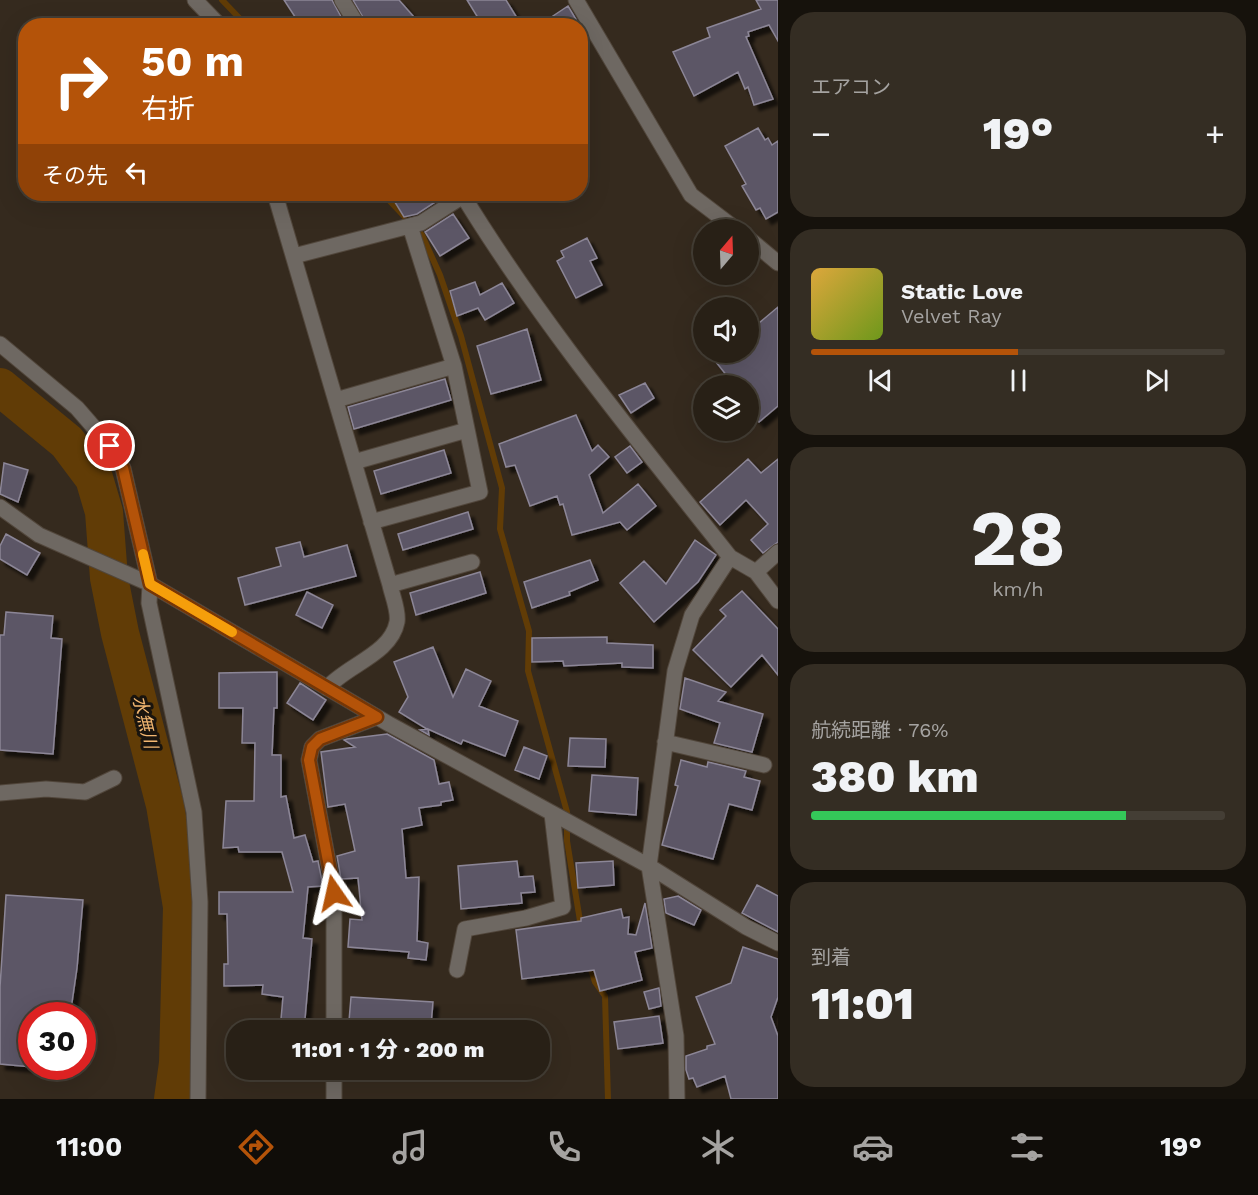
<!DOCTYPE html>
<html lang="ja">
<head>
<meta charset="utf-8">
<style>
	:root { --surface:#282016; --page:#342d23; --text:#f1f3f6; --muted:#a5a3a1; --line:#443e35; --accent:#b45309 }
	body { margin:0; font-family:"Work Sans","Noto Sans JP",sans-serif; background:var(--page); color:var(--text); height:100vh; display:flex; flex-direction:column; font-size:22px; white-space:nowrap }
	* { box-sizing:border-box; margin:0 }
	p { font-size:20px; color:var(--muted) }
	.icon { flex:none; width:33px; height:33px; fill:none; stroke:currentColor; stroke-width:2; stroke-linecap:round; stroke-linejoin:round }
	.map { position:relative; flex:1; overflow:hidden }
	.panel { display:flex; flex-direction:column; gap:12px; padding:12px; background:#16120c; width:480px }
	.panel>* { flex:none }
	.hud { position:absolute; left:18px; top:18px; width:570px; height:183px; border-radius:24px; box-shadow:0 6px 24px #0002,0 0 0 2px var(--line); background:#b45309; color:#fff; overflow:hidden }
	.needle { width:39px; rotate:19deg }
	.buttons { position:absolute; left:693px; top:219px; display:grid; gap:12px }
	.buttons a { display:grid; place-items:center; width:66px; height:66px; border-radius:50%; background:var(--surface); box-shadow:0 6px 24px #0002,0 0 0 2px var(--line); font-size:30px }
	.speed { position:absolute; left:18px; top:1002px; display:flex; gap:12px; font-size:30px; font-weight:700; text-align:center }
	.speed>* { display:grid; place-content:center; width:78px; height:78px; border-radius:50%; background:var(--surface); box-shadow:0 6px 24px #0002,0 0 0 2px var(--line); line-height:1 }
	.speed .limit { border:9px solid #d22; background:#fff; color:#111 }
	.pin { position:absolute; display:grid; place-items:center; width:51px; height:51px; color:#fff; margin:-26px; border:3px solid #fff; border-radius:50%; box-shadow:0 2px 6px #0007 }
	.me { position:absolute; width:66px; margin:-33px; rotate:349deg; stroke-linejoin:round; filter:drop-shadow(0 0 4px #0008) }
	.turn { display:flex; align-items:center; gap:21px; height:126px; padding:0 24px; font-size:27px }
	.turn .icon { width:78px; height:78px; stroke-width:2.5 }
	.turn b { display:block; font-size:42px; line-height:51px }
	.then { display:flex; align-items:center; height:57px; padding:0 24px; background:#0003; gap:12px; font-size:22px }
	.big { font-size:45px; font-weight:800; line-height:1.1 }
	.panel .card { flex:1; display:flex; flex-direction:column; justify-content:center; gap:9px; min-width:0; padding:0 21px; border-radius:24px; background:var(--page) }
	.panel .dial { align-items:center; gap:0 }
	.dial b { font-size:78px; line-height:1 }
	.song { display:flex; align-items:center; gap:18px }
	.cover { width:72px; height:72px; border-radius:9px; background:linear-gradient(135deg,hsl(40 70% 55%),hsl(80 70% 35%)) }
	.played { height:6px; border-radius:3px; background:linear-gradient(90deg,var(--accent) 50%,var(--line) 50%) }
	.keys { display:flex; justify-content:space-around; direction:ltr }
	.heat { display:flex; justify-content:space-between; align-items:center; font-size:33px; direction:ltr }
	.charge { height:9px; border-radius:4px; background:linear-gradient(90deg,#34c759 76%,var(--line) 0) }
	.trip { position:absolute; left:226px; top:1020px; width:324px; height:60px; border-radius:24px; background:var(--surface); box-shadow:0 6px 24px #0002,0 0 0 2px var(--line); font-weight:800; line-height:60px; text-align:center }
	.tab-bar { display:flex; height:96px; justify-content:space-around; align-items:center; background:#100d09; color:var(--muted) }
	.tab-bar .icon { width:42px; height:42px }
	.tab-bar .on { color:var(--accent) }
	.tab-bar b { font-size:27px; color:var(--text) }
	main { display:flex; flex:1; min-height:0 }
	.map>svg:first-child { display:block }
</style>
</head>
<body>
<main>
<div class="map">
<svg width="778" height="1099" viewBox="0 0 778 1099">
	<defs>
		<filter id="shadow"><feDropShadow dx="5.5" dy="5.5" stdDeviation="1.5" flood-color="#0009"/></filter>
	</defs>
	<rect width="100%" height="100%" fill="#352a1e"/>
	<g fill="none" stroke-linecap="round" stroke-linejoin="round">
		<!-- stream -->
		<path stroke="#613c06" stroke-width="6" d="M222,0L247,26
			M383,194L422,235L440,275L461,336L502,488L500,529L529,631L528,671L567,812V841L581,927
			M0,407L2,389
			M589,963L595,982L605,996L608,1099"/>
		<!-- river -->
		<path stroke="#613c06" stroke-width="38" d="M0,387L67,442L94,478L104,512L109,578L120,633L165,805L182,907L178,1063L173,1099"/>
	</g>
	<!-- building -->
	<path fill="#5c5766" stroke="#8c8697" stroke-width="1.5" filter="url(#shadow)" d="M284,0H332L346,26H301Z
		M353,0H399L422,26H368Z
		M467,0H506L522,26H483Z
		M756,0H778V41L769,25L748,32L749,36L746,37L773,99L754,105L748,87L745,89L738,72L694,96L673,52L710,37L707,28L761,9Z
		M568,6L580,26H538Z
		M758,128L765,140L768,138L772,145L778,141V212L766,219L760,208L756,210L742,186L746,184L725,146Z
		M390,194H441L443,197L417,214L404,217Z
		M453,214L469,238L440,256L425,232Z
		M587,238L597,258L590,261L602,285L576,298L557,261L564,257L561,251Z
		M475,282L480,295L502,283L514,303L485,320L478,308L457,316L450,291Z
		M778,307V406L759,422L748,411V386H735L708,352H748V311L759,323Z
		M527,329L541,380L491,394L477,346Z
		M445,379L451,400L354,429L348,407Z
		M645,383L654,398L631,413L619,395Z
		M576,415L592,451L598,445L609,457L589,475L603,513L638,484L656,506L627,530L620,522L572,535L563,504L560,505L557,496L530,506L515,465L506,467L499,444Z
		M630,446L642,462L627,473L615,457Z
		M444,450L451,473L381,494L374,471Z
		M748,459L761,473L778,459V542L763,553L751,540L768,524L746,500L720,525L700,502Z
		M4,463L28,470L18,502L0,494Z
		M468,512L473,529L403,550L398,534Z
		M6,534L40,553L27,575L0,559V546Z
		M695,540L716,555L698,582L654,622L620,583L644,561L666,584Z
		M300,542L304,557L347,545L356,576L245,605L238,578L281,566L276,548Z
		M590,560L598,580L569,592L570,595L532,608L524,582Z
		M480,572L486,593L416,615L410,593Z
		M742,591L778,629V675L762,655L731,687L693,650L726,616L720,610Z
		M307,592L333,605L322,628L296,615Z
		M6,612L53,616L51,638L62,639L53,754L0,750V635H4Z
		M607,637V643L653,645V668L622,667V663L564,666L563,661L532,662V638Z
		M433,647L453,697L466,669L491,681L479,706L518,721L505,756L463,740L461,744L428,729L429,735L420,730L427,729L399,712L408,697L394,662Z
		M277,672V708H274L272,755H281V797L286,796L294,838L305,835L313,862L318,861L323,886L308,887L303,938L312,939L304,1030H280L283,997L262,994L263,985L224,986V964H228L227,914H219V892H293L282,852H239L238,847L223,848L226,801H254L255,743H242L243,708H219V673Z
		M685,678L726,692L718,701L763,714L752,752L714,743L720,723L680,709Z
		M300,683L326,700L313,720L287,703Z
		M387,734L434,760L439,784L449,782L453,800L441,802V805L419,808L422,825L402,829L406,878L419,877L417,941L428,943L426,960L408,958L409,952L348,947L350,919L362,920L358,878L341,879L337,856L355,851L345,804L328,807L321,752L355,747L344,740L347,739Z
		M570,738L606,739L605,767L568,766Z
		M524,747L547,756L539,779L515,770Z
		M681,760L707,767L708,762L746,771L744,777L760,781L752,810L729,804L713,859L662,845L678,786L675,785Z
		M592,775L638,778L636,815L589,811Z
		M517,861L519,877L533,876L535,892L521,893L522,903L461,909L458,866Z
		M613,861L614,885L578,888L576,863Z
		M757,885L778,896V932L742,913Z
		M6,895L83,900L77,968L70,1016H32V1067L0,1064V987Z
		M678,896L701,910L694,925L666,913L664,899Z
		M645,903L652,948L635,952L642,980L600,991L594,970L522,979L516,930L581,921V918L621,909L623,918L629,917L628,934L636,935Z
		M743,947L778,959V997L771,1017L778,1036V1099H731L725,1076L697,1087L693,1078L689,1079L686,1070V1056L707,1049V1046L715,1044L696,997L731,983Z
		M659,988L661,1006L649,1009L644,992Z
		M351,997L433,1002L431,1025L349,1021Z
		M659,1016L663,1043L618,1049L614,1022Z"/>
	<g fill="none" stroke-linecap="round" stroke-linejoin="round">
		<defs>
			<path id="minor" d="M195,0L220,26
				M342,0L358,26
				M576,0L691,195L737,230
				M275,194L390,585C392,595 399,611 397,622C391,654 347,665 327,688
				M462,194C540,322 637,439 730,557L756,572L778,601
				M748,238L778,263
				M294,256L421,223L463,196
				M0,344L77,408L110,446L123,468L150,584L149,603L194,812L200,902L198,1099
				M336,400L454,366
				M354,462L467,430
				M0,507L39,535L150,584L389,724L649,866L746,927L778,943
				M371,522L480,492L454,366L410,226
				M756,572L778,552
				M390,585L472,562
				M665,742L764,765
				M0,793L46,789L85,792L114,778
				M457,970L465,929L526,918L563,907L552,814
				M334,1030V893L309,760L312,747L320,739L377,717
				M334,1070V1099
				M677,1099L676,1036L649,866L675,671L692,615L730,557"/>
		</defs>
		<!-- minor casing -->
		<use href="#minor" stroke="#51463b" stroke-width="17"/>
		<!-- minor -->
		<use href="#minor" stroke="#6e6862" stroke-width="15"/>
	</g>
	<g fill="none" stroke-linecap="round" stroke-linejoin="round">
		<defs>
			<path id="route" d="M110,446L123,468L150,584L377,717L320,739L312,747L309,760L334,893"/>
		</defs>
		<!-- route casing -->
		<use href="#route" stroke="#753606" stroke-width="15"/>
		<!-- route -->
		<use href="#route" stroke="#b45309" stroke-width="10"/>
		<!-- slow -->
		<path stroke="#f59e0b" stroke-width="10" d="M143,554L150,584L232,632"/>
	</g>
	<g text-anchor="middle" stroke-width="6" stroke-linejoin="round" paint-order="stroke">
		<!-- water labels -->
		<g font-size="18" font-style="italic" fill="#f3b771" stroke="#19140e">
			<text transform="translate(145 722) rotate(76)" y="6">水無川</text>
		</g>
	</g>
</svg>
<div class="buttons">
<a><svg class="needle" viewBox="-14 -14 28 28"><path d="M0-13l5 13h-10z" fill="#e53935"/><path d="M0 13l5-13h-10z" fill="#a5a3a1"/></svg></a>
<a><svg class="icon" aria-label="sound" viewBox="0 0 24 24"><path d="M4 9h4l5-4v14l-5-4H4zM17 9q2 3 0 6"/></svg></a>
<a><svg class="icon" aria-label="layers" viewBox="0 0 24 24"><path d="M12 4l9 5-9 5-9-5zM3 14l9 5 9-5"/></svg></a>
</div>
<div class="speed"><div class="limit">30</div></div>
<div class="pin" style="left:110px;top:446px;background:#d93025"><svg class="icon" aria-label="arrive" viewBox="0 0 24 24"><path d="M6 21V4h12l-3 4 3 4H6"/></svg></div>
<svg class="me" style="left:334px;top:893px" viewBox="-20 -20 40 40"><path d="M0-17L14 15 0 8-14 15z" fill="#b45309" stroke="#fff" stroke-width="4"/></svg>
<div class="trip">11:01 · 1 分 · 200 m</div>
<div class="hud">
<div class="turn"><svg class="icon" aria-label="right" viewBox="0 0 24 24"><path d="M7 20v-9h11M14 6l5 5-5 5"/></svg><div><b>50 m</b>右折</div></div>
<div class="then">その先<svg class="icon" aria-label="left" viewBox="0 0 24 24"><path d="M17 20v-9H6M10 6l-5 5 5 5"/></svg></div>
</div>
</div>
<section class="panel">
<div class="card"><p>エアコン</p>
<div class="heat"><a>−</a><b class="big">19°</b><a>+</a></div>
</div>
<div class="card">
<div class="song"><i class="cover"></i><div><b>Static Love</b><p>Velvet Ray</p></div></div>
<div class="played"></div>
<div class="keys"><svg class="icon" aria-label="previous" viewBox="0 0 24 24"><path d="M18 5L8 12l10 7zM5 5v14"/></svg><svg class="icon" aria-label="pause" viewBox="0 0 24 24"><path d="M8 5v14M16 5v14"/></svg><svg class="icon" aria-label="next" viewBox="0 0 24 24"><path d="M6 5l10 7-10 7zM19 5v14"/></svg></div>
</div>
<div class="card dial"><b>28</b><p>km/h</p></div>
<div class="card"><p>航続距離 · 76%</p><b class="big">380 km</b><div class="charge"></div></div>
<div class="card"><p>到着</p><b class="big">11:01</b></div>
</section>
</main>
<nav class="tab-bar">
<b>11:00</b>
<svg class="icon on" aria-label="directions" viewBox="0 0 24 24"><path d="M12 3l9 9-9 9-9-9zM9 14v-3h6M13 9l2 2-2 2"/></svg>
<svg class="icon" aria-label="music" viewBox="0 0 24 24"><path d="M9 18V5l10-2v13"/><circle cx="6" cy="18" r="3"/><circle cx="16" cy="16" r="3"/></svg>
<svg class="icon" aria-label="phone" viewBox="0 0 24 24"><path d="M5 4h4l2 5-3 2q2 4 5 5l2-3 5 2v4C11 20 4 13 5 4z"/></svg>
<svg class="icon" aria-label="climate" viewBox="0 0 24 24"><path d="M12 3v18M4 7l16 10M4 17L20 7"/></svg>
<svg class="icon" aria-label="car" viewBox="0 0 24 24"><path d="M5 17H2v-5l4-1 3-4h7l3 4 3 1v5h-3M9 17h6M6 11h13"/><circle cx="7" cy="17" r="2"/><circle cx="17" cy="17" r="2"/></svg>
<svg class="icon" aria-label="filters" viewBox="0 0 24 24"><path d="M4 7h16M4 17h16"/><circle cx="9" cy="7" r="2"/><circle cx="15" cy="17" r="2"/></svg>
<b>19°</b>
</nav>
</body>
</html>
